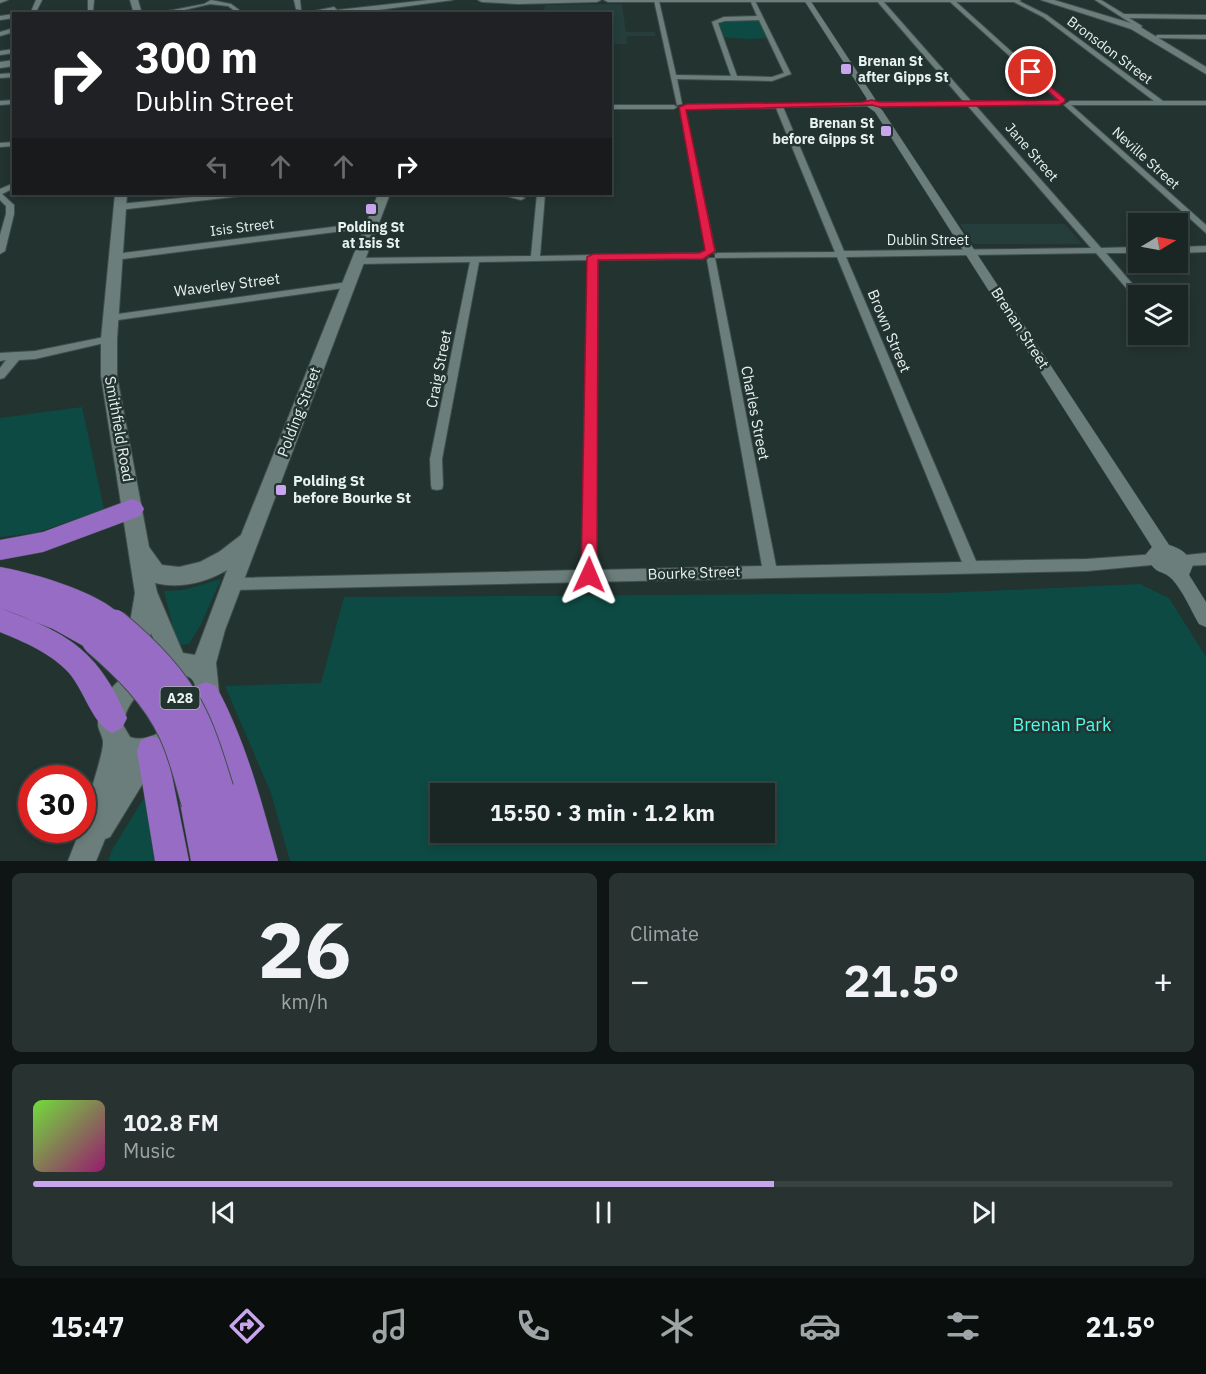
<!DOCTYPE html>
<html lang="en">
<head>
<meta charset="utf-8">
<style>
	:root { --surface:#1a2624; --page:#273231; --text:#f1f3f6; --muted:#9fa5a6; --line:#384341; --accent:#c9a5ee }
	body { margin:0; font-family:"IBM Plex Sans",sans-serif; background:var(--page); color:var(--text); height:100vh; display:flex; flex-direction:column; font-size:22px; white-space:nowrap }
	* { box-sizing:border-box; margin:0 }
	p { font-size:20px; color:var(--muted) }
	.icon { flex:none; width:33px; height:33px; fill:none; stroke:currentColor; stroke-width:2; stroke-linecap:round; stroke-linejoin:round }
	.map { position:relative; height:861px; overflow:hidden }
	.sheet { display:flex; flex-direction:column; gap:12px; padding:12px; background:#0e1514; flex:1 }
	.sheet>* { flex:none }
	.guide { position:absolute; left:12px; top:12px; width:600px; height:183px; border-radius:0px; box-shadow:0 3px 9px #0003,0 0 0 2px var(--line); background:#202124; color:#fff; overflow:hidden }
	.needle { width:39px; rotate:80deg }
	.tools { position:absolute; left:1128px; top:213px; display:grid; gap:12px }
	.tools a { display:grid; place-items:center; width:60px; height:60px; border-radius:0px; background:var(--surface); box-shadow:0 3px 9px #0003,0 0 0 2px var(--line); font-size:30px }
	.speed { position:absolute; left:18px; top:765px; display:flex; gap:12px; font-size:30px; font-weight:700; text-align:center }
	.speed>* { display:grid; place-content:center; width:78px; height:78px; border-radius:50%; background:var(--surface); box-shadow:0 3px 9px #0003,0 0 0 2px var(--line); line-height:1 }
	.speed .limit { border:9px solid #d22; background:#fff; color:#111 }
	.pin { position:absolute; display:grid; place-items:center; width:51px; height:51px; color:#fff; margin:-26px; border:3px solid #fff; border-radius:50%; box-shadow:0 2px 6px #0007 }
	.me { position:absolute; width:66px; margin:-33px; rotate:1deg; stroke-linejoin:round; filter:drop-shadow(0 0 4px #0008) }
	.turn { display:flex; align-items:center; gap:21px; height:126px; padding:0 24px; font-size:27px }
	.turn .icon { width:78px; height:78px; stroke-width:2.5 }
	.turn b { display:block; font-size:42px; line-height:51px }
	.lanes { display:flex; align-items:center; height:57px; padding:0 24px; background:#0003; justify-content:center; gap:30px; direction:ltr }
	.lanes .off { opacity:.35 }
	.big { font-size:45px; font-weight:800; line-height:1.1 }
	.sheet .tile { flex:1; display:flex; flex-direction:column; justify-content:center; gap:9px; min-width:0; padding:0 21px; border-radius:9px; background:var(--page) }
	.sheet .dial { align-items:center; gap:0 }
	.dial b { font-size:78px; line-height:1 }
	.song { display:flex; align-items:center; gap:18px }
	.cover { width:72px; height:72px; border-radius:9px; background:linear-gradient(135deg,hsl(100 70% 55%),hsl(320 70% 35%)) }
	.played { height:6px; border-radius:3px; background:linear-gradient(90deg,var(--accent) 65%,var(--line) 65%) }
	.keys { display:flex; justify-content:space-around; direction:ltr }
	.heat { display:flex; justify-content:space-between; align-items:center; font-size:33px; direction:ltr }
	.sheet .tiles { flex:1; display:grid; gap:12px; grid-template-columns:1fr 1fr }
	.tile:last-child { grid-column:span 2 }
	.trip { position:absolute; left:430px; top:783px; width:345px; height:60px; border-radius:0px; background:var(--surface); box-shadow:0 3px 9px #0003,0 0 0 2px var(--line); font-weight:800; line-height:60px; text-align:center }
	.tabs { display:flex; height:96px; justify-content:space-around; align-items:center; background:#0a0f0e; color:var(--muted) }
	.tabs .icon { width:42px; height:42px }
	.tabs .on { color:var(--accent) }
	.tabs b { font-size:27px; color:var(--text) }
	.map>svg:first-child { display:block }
</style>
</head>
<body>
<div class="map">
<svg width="1206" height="861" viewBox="0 0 1206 861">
	<rect width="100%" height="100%" fill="#233330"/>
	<!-- built -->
	<path fill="#253e3b" d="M622,4L626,32H655L656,36H627V44H611L610,14L544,13L545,5Z
		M960,224H1065L1082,244H973Z"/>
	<!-- green -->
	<path fill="#0d4a43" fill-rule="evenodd" d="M758,20L768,38L747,39L722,37L717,25L721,21Z
		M82,407L104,509L36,533L0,537V418Z
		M221,579L201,624L189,644L182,645L176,639L164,591L183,590Z
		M1140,584L1169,598L1206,657V861H290L271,793L225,686L321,683L344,597L942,593ZM441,794H765V832H441Z
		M144,798L152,816L162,861H108L113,848Z"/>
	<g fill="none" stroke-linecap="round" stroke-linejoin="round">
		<defs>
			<path id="minor" d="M0,0H8L0,3Z
				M36,0H42L35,14H30Z
				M88,0H94L93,11L88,10Z
				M211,0L231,4L242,12L239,14L228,6L210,4L171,13L168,11L204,4Z
				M294,0H300L301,10L296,9Z
				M654,0L659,1L676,75L731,76L712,22L724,17L757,16L750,0L755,1L791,74L772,81L677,79L682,104L677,105ZM759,20L784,73L772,77L737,76L718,23L725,21Z
				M876,0H882L971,101H1059L948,0H954L1064,99V101L1059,105H975L1101,248L1138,247V253H1106L1141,294L1143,296H1138V299L1135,298L1096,253L846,257L976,561L1087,559L1157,554L1162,556L1164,560L1162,564L1087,571L232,590L227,589L225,584L227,579L232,578L582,570L588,260L479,262L442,459L443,485L442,489L437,490L432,489L431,485L430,459L470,262L358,264L353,261L358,258L531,256L537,194H545L540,256L703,253L708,256L703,259L598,260L596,570L762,566L707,260L709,258H715V254L718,253L835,252L776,108L685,109L715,251L713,253H707L680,108L687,105L870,103L871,104L868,106L783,107L844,251L1091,248L968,106L878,105L877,104L880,102H964ZM837,257L962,562L776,566L715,258Z
				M1010,0H1017L1047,15L1163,101H1206V105H1071L1206,225V233L1064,105L1070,101H1154L1043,17Z
				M1095,0H1101L1124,14L1206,15V19L1129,18L1142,26L1140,29Z
				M420,11L422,14H406Z
				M14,14V18L0,20V16Z
				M14,28V32L0,36V32Z
				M1157,35H1206V39L1155,38Z
				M14,49V53L0,55V51Z
				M14,73V77L0,78V74Z
				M14,100V104L0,105V101Z
				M610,105H674L677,107L674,109H610Z
				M14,142V146L0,147V143Z
				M14,183V188L2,194L14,205V214L5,251L0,254V235L6,214V206L0,200V189Z
				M223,194H245L241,196L119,210L115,207L119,204Z
				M499,194H512L525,198L521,200Z
				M372,222L375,223V227L115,260L110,257L115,254Z
				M1206,246V252L1178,253V247Z
				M348,282L353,285L351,287L111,321L106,318L111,315Z
				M1167,334H1178L1184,343L1183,345H1175Z
				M109,336L113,337L114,339L113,341L35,359L19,360L4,378L0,379V368L6,360L0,361V353L35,351Z
				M1206,553V565L1182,566L1177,564L1175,560L1177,556Z"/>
			<path id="tertiary" d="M804,0H810L875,99L874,104L882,110L1169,545C1182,549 1187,553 1193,565L1189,575L1206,602V627L1199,624C1191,610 1183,591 1172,579C1161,568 1155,577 1146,554L1152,547L875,112L864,104L867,99Z"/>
			<path id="secondary" d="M130,0H138L142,14H134Z
				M428,0H453L348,14H299L334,7L337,10Z
				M478,0H601L597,2L518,4L482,2Z
				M604,0H1021L1017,2H608Z
				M1041,0H1054L1137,25L1206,67V74L1131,29Z
				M14,60V66L0,68V62Z
				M115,194H127L117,339V376L149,547L162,565L179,567L200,562L219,552L241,535L378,194H390L225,630L216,663L219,692L210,718L198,735L183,749L156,762L110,837L105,839L96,861H68L80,830H82V819C86,805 104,753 103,742C103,736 98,730 98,724C98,689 132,667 160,655L151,633L145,660L137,663L129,660L125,652L135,593L101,376V339ZM227,570L195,655L183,653L157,592L155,583C180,589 205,583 227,570ZM175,674C179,675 185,675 189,677C213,691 160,749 130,737L123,725C126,699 150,680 175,674Z"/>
			<path id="trunk" d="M132,499L140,502L144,509L140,516L43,552L0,560V540L43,532Z
				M0,567C30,572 114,595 127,624L123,633L114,636L107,634L109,640L106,649L96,653L53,629L0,608Z
				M0,608C67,633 98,649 127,718L122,728L112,733C93,725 84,690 69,673C51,653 24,642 0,632Z
				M206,682L216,686C246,741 261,800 278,861H191L180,803L185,792L196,787L204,790L208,778L219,773L223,775L211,737L192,696L196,686Z
				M152,736L163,740L167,751L189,861H155L137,751L141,740Z"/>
		</defs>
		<!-- minor casing -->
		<use href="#minor" stroke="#404e4c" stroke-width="2"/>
		<!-- tertiary casing -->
		<use href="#tertiary" stroke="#404e4c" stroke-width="1"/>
		<!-- secondary casing -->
		<use href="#secondary" stroke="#404e4c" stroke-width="2"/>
		<!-- trunk casing -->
		<use href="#trunk" stroke="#404e4c" stroke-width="1"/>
		<!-- minor -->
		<use href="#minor" fill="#6c7e7b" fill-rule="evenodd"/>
		<!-- tertiary -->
		<use href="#tertiary" fill="#6c7e7b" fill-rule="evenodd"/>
		<!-- secondary -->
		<use href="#secondary" fill="#6c7e7b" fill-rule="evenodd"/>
		<!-- trunk -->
		<use href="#trunk" fill="#976cc4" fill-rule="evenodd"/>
		<defs>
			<path id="trunk-bridge" d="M114,624C142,647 170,674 188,707C202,732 210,761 219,789
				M96,640C126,666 156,695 173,732C184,755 189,779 196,803"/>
		</defs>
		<!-- trunk-bridge casing -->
		<use href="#trunk-bridge" stroke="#404e4c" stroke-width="31" stroke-linecap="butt"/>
		<!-- trunk-bridge -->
		<use href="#trunk-bridge" stroke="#976cc4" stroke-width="29"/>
	</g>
	<!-- route -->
	<path fill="#e11d48" stroke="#92132f" stroke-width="1.5" d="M1031,70L1065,99V102L1059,105L879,107L872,105L686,110L715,251L703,259L598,260L597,575L595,580L589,582L583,580L581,575L587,257L593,254L699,253L705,250L679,107L687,104L862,102L872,100L880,102L1058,100L1028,73Z"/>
	<!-- markers -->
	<g fill="#c9a5ee" stroke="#233330" stroke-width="2">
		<rect x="840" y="63" width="12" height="12" rx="3"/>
		<rect x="880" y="125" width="12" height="12" rx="3"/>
		<rect x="365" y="203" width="12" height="12" rx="3"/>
		<rect x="275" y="484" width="12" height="12" rx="3"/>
	</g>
	<g text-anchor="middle" stroke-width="5" stroke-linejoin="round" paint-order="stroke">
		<!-- far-street labels -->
		<g font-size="14" fill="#e7f1ef" stroke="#233330">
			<text transform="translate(1110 50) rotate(37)" y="5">Bronsdon Street</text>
			<text transform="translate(1032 152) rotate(49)" y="5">Jane Street</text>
			<text transform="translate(1146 158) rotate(42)" y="5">Neville Street</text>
			<text transform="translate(242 227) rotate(-7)" y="5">Isis Street</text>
			<text x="928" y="245">Dublin Street</text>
		</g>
		<!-- far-poi labels -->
		<g font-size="14" font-weight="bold" fill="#e7f1ef" stroke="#233330" text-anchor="start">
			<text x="858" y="66">Brenan St<tspan x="858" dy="16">after Gipps St</tspan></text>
			<text x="874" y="128" text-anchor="end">Brenan St<tspan x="874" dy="16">before Gipps St</tspan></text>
			<text x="371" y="232" text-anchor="middle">Polding St<tspan x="371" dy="16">at Isis St</tspan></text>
		</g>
		<!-- shield labels -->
		<rect fill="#233330" stroke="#acb8b6" stroke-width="1.5" x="160.5" y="687" width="39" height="22" rx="4.5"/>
		<g font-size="14" font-weight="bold" fill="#e7f1ef">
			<text x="180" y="703">A28</text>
		</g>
		<!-- street labels -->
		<g font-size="15" fill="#e7f1ef" stroke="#233330">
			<text transform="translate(227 285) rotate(-7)" y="5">Waverley Street</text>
			<text transform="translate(1020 328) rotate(57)" y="5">Brenan Street</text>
			<text transform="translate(889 331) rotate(67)" y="5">Brown Street</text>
			<text transform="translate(439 369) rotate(-79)" y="5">Craig Street</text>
			<text transform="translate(299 412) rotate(-69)" y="5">Polding Street</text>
			<text transform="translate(755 413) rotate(79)" y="5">Charles Street</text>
			<text transform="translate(119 429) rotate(80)" y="5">Smithfield Road</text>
			<text transform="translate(694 573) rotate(-2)" y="5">Bourke Street</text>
		</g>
		<!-- poi labels -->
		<g font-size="15" font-weight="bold" fill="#e7f1ef" stroke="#233330" text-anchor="start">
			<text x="293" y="486">Polding St<tspan x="293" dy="17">before Bourke St</tspan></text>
		</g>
		<!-- near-park labels -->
		<g font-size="18" fill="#50fbe9" stroke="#233330">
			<text x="1062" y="731">Brenan Park</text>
		</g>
	</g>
</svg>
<div class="tools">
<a><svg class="needle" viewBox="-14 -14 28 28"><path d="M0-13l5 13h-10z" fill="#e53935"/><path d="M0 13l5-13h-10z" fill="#9fa5a6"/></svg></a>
<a><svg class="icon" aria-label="layers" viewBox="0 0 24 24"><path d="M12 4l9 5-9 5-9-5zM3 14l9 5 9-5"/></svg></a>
</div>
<div class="speed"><div class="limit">30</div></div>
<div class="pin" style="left:1031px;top:72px;background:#d93025"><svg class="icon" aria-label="arrive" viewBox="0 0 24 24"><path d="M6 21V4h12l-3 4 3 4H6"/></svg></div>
<svg class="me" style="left:589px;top:575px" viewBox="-20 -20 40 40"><path d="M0-17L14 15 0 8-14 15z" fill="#e11d48" stroke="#fff" stroke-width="4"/></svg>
<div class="trip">15:50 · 3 min · 1.2 km</div>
<div class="guide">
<div class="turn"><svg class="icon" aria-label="right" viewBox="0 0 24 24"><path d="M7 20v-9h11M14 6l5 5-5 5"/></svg><div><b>300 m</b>Dublin Street</div></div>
<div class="lanes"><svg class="icon off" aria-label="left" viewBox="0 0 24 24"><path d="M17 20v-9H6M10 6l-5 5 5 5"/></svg><svg class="icon off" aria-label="ahead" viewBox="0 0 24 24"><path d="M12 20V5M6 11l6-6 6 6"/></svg><svg class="icon off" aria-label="ahead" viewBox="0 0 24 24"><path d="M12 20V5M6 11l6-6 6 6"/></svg><svg class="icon" aria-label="right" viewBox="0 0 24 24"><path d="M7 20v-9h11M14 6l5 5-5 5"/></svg></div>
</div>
</div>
<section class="sheet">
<div class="tiles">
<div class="tile dial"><b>26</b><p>km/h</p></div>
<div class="tile"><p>Climate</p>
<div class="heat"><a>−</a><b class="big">21.5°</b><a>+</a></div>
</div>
<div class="tile">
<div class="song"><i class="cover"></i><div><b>102.8 FM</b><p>Music</p></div></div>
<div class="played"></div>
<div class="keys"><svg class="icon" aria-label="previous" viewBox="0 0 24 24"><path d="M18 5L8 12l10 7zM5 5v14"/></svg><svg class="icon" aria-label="pause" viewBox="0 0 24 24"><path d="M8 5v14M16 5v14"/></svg><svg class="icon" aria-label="next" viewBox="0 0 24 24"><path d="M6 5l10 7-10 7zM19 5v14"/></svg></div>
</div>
</div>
</section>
<nav class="tabs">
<b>15:47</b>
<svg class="icon on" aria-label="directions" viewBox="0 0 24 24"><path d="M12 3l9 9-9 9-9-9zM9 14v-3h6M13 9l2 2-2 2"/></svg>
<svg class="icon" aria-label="music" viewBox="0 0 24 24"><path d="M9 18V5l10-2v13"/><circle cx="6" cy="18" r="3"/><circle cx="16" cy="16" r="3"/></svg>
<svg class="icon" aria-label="phone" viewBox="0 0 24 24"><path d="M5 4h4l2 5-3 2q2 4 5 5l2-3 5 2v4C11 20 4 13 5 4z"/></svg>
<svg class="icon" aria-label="climate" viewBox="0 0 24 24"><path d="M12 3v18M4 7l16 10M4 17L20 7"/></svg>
<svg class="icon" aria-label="car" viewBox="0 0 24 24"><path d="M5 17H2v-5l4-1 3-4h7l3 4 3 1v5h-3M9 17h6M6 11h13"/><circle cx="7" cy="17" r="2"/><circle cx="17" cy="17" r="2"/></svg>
<svg class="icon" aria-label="filters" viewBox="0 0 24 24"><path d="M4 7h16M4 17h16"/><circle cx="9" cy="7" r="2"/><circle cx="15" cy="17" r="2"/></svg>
<b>21.5°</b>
</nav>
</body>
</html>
